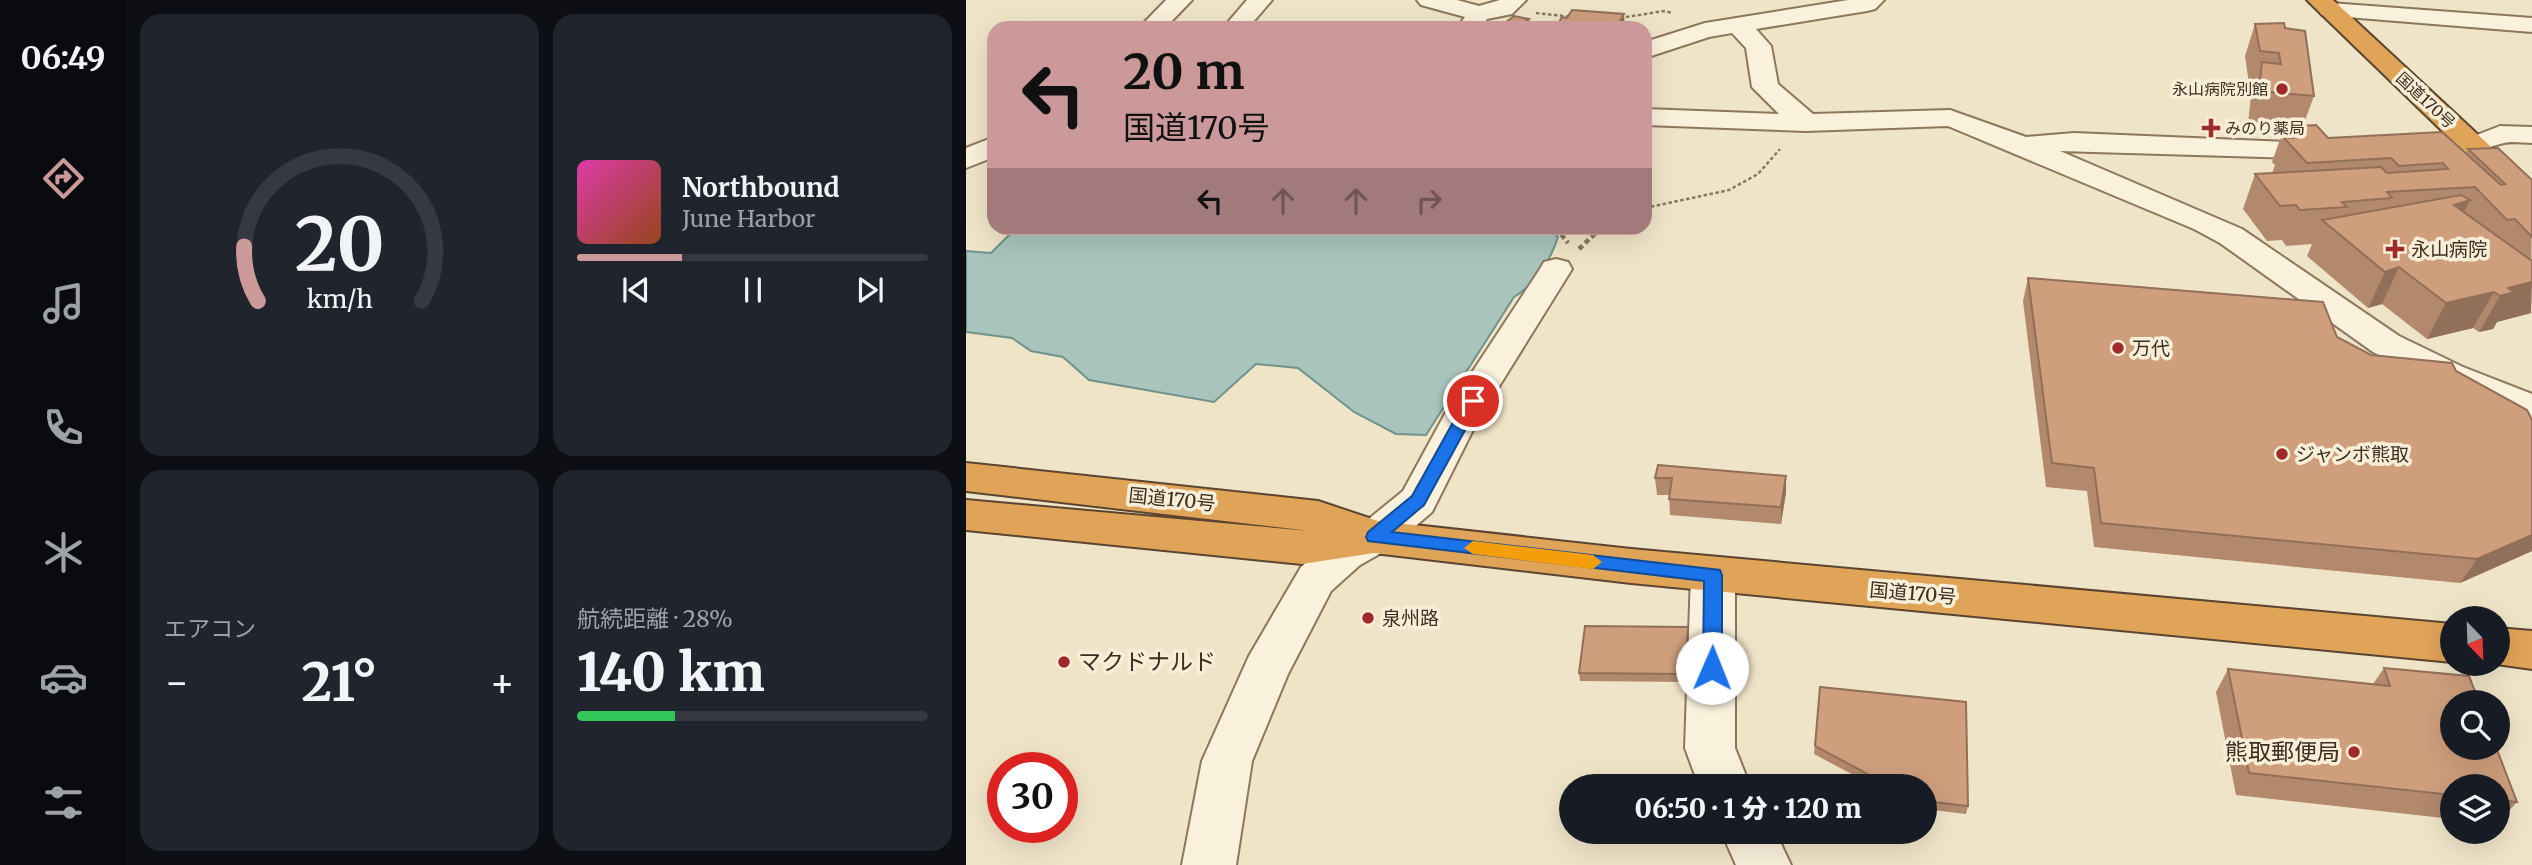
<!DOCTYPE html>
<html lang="ja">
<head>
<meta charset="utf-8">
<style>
	:root { --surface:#171b24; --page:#20242c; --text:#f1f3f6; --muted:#9ea1a6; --line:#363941; --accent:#cc999b }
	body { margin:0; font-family:Merriweather,"Noto Sans JP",serif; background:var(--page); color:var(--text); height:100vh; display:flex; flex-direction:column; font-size:26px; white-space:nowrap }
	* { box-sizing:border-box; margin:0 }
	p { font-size:23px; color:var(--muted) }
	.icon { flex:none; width:38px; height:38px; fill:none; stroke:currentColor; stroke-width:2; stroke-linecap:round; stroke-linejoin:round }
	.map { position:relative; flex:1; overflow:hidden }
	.drawer { display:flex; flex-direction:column; gap:14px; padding:14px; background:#0d0f14; width:840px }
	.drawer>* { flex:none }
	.top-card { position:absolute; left:21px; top:21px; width:665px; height:214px; border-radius:21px; box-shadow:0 7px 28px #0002; background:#cc999b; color:#111; overflow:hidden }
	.needle { width:46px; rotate:157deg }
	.controls { position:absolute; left:1474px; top:606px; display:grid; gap:14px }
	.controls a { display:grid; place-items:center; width:70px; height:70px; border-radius:50%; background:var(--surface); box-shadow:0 7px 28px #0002; font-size:35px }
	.speed { position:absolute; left:21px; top:752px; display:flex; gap:14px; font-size:35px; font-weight:700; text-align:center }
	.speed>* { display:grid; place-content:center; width:91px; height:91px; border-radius:50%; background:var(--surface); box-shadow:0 7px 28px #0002; line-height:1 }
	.speed .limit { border:10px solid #d22; background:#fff; color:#111 }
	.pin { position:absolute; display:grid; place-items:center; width:60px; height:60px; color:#fff; margin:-30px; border:4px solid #fff; border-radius:50%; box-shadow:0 2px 7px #0007 }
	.me { position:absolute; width:77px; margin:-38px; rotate:1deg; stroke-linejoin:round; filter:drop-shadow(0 0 5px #0008) }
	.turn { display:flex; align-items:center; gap:24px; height:147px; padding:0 21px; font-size:32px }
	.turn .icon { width:91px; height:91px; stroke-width:2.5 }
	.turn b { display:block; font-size:49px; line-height:60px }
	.lanes { display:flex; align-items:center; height:66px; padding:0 21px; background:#0003; justify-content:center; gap:35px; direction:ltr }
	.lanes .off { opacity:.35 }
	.big { font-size:52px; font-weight:800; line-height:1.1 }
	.drawer .widget { flex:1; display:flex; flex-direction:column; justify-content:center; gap:10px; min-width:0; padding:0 24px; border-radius:21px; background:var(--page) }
	.drawer .dial { align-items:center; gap:0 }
	.dial svg { height:182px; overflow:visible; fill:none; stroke:var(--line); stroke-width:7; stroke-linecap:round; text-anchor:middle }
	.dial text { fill:var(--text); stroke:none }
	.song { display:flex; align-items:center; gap:21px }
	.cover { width:84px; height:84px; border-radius:10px; background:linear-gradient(135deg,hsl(320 70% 55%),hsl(20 70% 35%)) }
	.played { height:7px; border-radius:4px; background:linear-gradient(90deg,var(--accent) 30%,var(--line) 30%) }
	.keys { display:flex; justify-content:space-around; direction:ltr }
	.heat { display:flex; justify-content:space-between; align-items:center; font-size:38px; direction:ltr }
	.charge { height:10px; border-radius:5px; background:linear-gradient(90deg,#34c759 28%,var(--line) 0) }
	.drawer .tiles { flex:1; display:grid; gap:14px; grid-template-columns:repeat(2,1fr) }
	.trip { position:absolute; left:593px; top:774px; width:378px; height:70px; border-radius:35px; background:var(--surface); box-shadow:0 7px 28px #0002; font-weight:800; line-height:70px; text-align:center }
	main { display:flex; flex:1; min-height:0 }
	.dock { display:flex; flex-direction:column; width:126px; justify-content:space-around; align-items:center; background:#090b0e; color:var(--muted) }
	.dock .icon { width:49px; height:49px }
	.dock .on { color:var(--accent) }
	.dock b { font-size:32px; color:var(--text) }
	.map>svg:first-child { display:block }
</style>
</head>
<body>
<main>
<nav class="dock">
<b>06:49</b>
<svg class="icon on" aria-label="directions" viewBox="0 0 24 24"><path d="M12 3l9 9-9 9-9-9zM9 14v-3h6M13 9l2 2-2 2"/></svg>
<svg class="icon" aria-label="music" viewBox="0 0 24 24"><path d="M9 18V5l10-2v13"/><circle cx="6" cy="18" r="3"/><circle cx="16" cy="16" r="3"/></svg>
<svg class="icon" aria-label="phone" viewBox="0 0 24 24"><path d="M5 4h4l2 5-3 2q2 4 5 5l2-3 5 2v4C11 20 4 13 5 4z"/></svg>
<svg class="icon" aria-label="climate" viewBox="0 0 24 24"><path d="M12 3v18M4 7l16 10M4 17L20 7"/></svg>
<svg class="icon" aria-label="car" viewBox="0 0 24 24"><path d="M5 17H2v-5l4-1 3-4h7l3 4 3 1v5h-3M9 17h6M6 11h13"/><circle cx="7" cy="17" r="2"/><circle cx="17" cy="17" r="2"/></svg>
<svg class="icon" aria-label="filters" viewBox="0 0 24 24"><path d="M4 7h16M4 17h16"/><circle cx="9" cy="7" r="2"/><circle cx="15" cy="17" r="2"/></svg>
</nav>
<section class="drawer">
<div class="tiles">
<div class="widget dial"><svg viewBox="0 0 100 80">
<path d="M14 69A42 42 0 1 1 86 69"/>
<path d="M14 69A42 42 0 0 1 8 45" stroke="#cc999b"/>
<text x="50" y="56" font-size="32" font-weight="700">20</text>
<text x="50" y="72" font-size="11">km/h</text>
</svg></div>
<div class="widget">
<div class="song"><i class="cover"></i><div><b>Northbound</b><p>June Harbor</p></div></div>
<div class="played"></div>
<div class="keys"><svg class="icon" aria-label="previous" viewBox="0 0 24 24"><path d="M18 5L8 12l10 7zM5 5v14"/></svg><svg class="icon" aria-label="pause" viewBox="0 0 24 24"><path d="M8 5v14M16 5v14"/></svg><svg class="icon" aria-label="next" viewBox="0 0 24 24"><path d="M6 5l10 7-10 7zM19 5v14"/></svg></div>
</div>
<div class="widget"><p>エアコン</p>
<div class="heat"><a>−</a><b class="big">21°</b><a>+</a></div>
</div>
<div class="widget"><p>航続距離 · 28%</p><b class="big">140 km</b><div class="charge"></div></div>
</div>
</section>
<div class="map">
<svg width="1566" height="865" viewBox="0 0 1566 865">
	<rect width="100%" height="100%" fill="#f0e4c8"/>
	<!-- water -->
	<path fill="#a9c4bc" stroke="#6f938a" stroke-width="2" d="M50,228H584L592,237C584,261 570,284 548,297L460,435L430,434L388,412L332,368L290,364L248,402L123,380L97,357L65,351L46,338L0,332V251L25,253Z"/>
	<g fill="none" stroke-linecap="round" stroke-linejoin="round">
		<defs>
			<path id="minor" d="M200,0H226L199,28H173Z
				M281,0H306L282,28H257Z
				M451,0H491L513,6L534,0H560L546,14L521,19L515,28H491L499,17L455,5Z
				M882,0H918L909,9L901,11L790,29L805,46L812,84L847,114L984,110L1060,137L1108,133L1371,144L1375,150L1371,156L1361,159L1094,151L1276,229L1433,336L1497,367L1566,394V421L1471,385L1407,352L1254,243L1228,229L982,126L840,131L679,125V109L813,114L786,87L780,48L766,33L743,37L679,58V42L739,23Z
				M1364,3L1566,18V32L1356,15L1352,10L1356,5Z
				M1534,126L1566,127V143C1557,143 1546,141 1538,143C1503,151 1501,168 1457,157L1453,151L1457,145L1490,143Z
				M28,137V157L0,168V148Z
				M590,259L602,262L606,269L511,422L466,512L424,548L394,565L365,591L322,674L286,761L270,865H216L236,761L283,656L335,567L364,541L394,526L437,491L480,412L574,269L578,262Z
				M747,558L762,563L769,575V748L784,786H733L719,748L725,575L732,563Z
				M755,831H809L825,865H770Z"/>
			<path id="highway" d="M1341,0H1367L1566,185V210L1555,207Z
				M0,463L352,501L412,521L665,549L1486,624V662L665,583L408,553L336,564L0,530V500L344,531L0,491Z
				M1531,628L1566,631V669L1523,663H1531Z"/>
		</defs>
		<!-- minor casing -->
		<use href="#minor" stroke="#8d765c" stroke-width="4"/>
		<!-- highway casing -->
		<use href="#highway" stroke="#5b4430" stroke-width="4"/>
		<!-- path-far1 -->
		<path stroke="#8d765c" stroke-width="2.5" stroke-dasharray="3.5 2.5" stroke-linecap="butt" d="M570,13L607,17
			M654,18L698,11L707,13
			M679,208L763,190L792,174L814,149"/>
		<!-- path -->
		<path stroke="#8d765c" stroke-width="4.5" stroke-dasharray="5 3.5" stroke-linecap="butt" d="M590,228L602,243
			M613,249L635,228"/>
		<!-- minor -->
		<use href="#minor" fill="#faf1dc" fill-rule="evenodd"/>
		<!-- highway -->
		<use href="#highway" fill="#e0a458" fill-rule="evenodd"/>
	</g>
	<!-- wall -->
	<path fill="#b2896c" d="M539,23L564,26L561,28H526L540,27Z
		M1289,24L1319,28L1348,96L1337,126L1362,138L1500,154L1502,149L1566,180L1565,313L1531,322L1527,329L1513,332L1507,328L1461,339L1416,304L1402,308L1341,256L1346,244L1320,246L1316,240L1301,241L1277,209L1289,174L1306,173L1309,165L1306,162L1318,128L1282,124L1285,95L1288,84H1283L1279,56Z
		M1062,278L1371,337L1405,355L1490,371L1566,420V551L1494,583L1128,547L1121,491L1080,487L1057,301Z
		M692,465L820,492L815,524L704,515L703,495H691L689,478Z
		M722,635L719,682L614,681L613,673Z
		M1418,668L1551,802L1531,824V786H1486V819L1270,795L1250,692L1262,669L1407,684Z
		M854,687L1002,806L1000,814L959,809V786H908L848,754Z"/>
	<!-- shaded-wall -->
	<path fill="#916f58" d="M658,14L659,28H650Z
		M563,19L564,26L561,28H554V26Z
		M1504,200L1486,236L1488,205Z
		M1433,267L1416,304L1402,308L1419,272Z
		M1566,282L1565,313L1531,322L1527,329L1513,332L1534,296L1542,288Z
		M1528,292L1507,328L1461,339L1480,303Z
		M820,476V492L815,524V507Z
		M1566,535V551L1494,583L1511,559Z"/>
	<!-- building -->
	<path fill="#cf9f7d" stroke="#916f58" stroke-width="2" d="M606,10L658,14L650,28H595L596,27H590L596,17L601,18Z
		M548,16L563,19L554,26L539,23Z
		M1318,23L1319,28L1339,31L1348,96L1293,91L1296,62L1315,64L1313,53L1294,51L1289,24Z
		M528,26L544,28H526Z
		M1350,125L1362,138L1476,132L1535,185L1539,184L1502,149L1532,148L1566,180V237L1549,219L1541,220L1509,187L1421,192L1426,198L1376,202L1381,207L1334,210L1330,205L1314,206L1289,174L1415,167L1421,173L1482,169L1477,163L1433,166L1425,158L1341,163L1318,138H1327L1318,127Z
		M1495,195L1504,200L1488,205L1566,261V282L1542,288L1548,292L1534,296L1528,292L1480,303L1433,267L1419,272L1356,220Z
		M1062,278L1357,302L1371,337L1405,355L1486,363L1490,371L1561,410L1566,420V535L1511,559L1135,523L1128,468L1086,463Z
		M692,465L820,476L815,507L703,499L706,478H689Z
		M619,626L722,627L719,674L613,673Z
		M1418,668L1503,676L1513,702H1486V747H1530L1551,802L1531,800V786H1486V795L1283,773L1262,669L1424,686Z
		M854,687L1000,702L1002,806L959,801V786H924L849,746Z"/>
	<!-- route -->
	<path fill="#1a73e8" stroke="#114b97" stroke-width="2" d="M507,395L515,401L458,505L426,532L754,570L756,575V668L753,674H739L737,668L738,581L402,541L400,537L402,532L446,496L499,401Z"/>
	<!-- slow -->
	<path fill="#f59e0b" d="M507,541L627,555L636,562L627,569L507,554L498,548Z"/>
	<!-- markers -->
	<g fill="#9e2a2b" stroke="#f7eed8" stroke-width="2.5">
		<circle cx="1316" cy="89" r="7"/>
		<path d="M1241.5 117.5h7v7h7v7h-7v7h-7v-7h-7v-7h7z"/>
		<path d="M1425.5 238.5h7v7h7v7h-7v7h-7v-7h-7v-7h7z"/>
		<circle cx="1152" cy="348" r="7"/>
		<circle cx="1316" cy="454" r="7"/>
		<circle cx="402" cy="618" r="7"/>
		<circle cx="98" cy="662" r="7"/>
		<circle cx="1388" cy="752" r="7"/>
	</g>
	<g text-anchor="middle" stroke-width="7" stroke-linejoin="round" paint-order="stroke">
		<!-- far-poi labels -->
		<g font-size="16" fill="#3d2e20" stroke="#f7eed8" text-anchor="end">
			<text x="1302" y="95">永山病院別館</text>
			<text x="1259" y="134" text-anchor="start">みのり薬局</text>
		</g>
		<!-- far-street labels -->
		<g font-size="16" fill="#3d2e20" stroke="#f7eed8">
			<text transform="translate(1460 100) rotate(43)" y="6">国道170号</text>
		</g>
		<!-- poi labels -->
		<g font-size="19" fill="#3d2e20" stroke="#f7eed8" text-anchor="start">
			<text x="1445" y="256">永山病院</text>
			<text x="1166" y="355">万代</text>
			<text x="1330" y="461">ジャンボ熊取</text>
			<text x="416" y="625">泉州路</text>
		</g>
		<!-- street labels -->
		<g font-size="19" fill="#3d2e20" stroke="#f7eed8">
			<text transform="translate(206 499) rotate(6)" y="7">国道170号</text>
			<text transform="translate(947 593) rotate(5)" y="7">国道170号</text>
		</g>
		<!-- near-poi labels -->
		<g font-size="23" fill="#3d2e20" stroke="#f7eed8" text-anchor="start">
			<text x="112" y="670">マクドナルド</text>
			<text x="1374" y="760" text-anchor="end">熊取郵便局</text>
		</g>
	</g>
</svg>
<div class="controls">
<a><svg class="needle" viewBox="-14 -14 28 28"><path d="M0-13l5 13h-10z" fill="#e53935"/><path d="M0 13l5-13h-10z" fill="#9ea1a6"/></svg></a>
<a><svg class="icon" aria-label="search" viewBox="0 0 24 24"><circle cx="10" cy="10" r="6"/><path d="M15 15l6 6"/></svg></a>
<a><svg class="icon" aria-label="layers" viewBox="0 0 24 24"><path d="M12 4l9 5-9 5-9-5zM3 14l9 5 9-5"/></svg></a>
</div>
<div class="speed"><div class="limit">30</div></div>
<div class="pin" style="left:507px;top:401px;background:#d93025"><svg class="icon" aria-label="arrive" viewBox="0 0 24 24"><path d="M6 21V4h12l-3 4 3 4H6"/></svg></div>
<svg class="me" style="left:746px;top:668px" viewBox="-20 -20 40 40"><circle r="19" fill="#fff"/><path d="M0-13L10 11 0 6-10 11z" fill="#1a73e8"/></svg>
<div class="trip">06:50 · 1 分 · 120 m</div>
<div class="top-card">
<div class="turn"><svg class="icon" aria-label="left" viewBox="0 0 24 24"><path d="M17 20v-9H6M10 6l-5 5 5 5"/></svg><div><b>20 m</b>国道170号</div></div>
<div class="lanes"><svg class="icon" aria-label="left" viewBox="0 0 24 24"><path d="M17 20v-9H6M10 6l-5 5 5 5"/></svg><svg class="icon off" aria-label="ahead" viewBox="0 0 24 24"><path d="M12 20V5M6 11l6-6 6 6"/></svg><svg class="icon off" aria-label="ahead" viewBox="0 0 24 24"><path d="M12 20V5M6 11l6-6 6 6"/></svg><svg class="icon off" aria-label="right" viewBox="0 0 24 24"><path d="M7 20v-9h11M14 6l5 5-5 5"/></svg></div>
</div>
</div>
</main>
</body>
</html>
